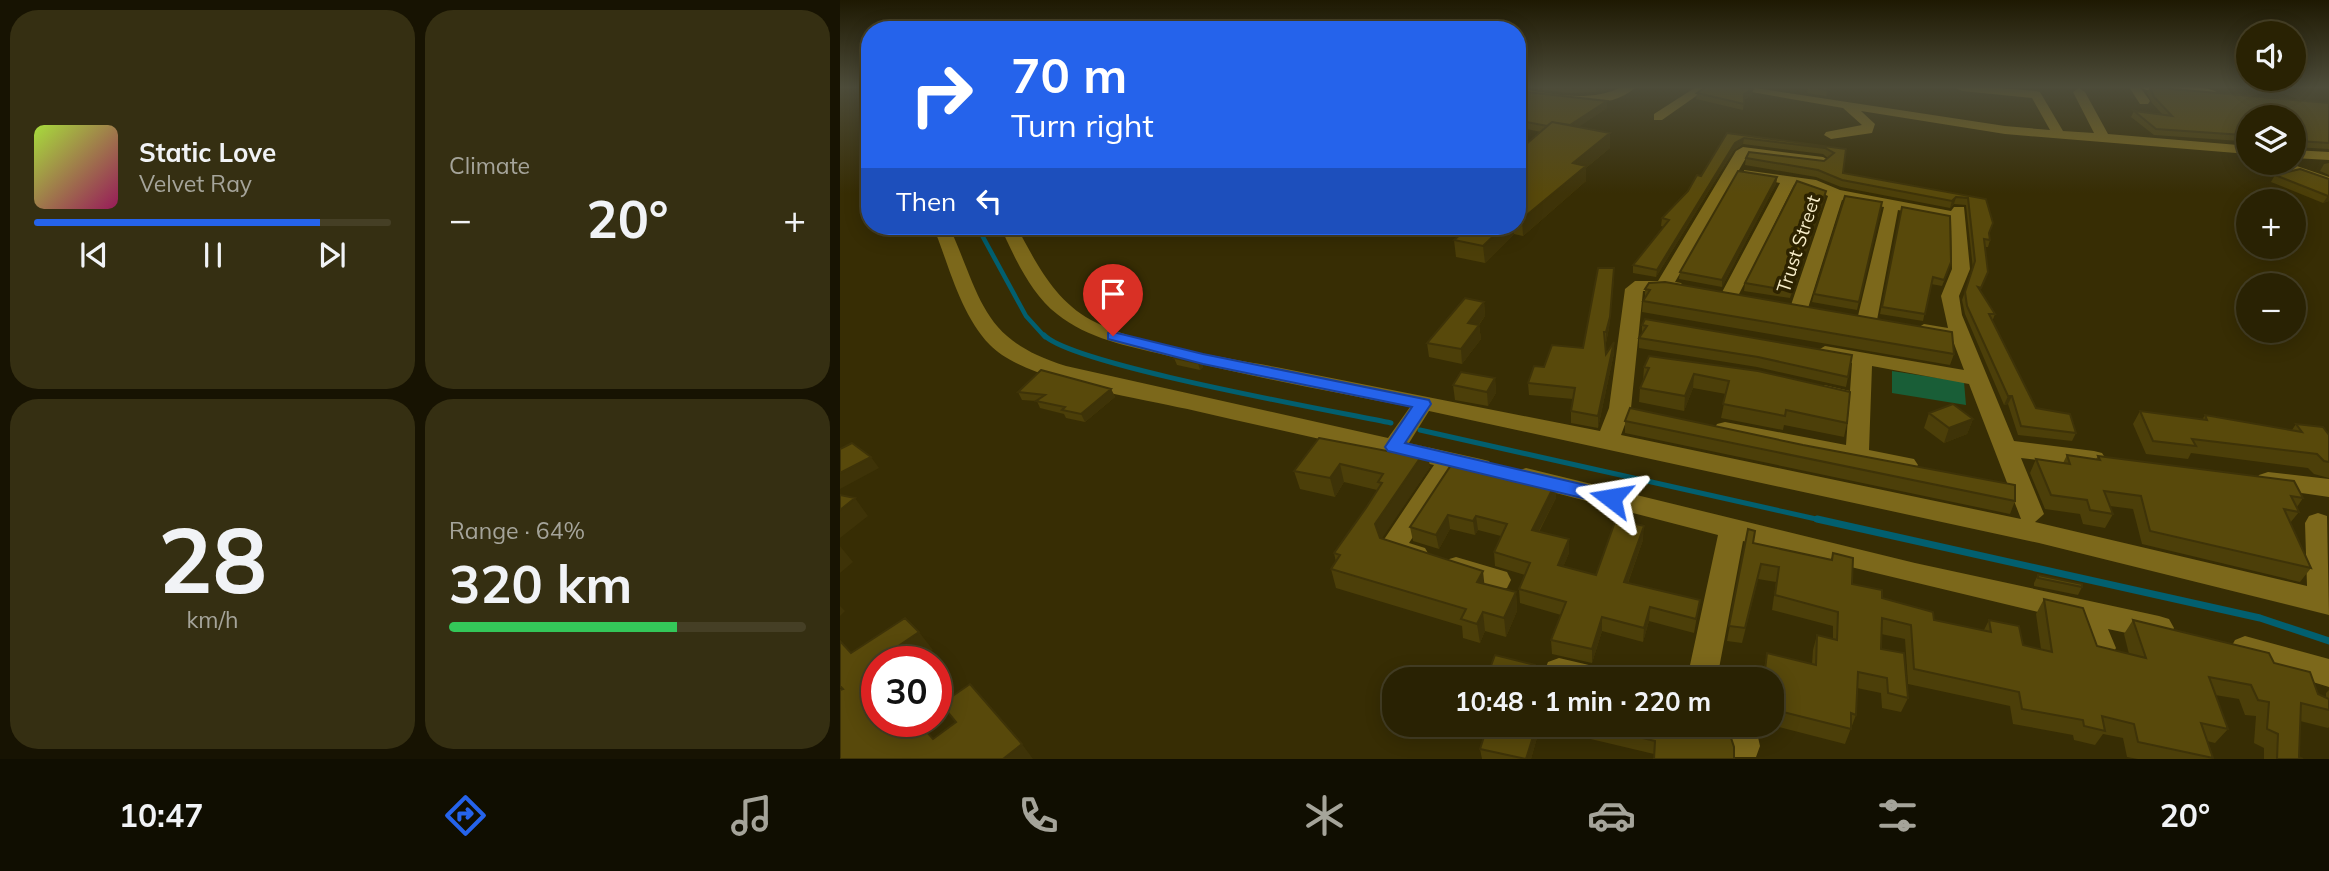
<!DOCTYPE html>
<html lang="en">
<head>
<meta charset="utf-8">
<style>
	:root { --surface:#292203; --page:#352f12; --text:#f1f3f6; --muted:#a5a49a; --line:#453f25; --accent:#2563eb }
	body { margin:0; font-family:Mulish,sans-serif; background:var(--page); color:var(--text); height:100vh; display:flex; flex-direction:column; font-size:26px; white-space:nowrap }
	* { box-sizing:border-box; margin:0 }
	p { font-size:23px; color:var(--muted) }
	.icon { flex:none; width:38px; height:38px; fill:none; stroke:currentColor; stroke-width:2; stroke-linecap:round; stroke-linejoin:round }
	.map { position:relative; flex:1; overflow:hidden }
	.side { display:flex; flex-direction:column; gap:10px; padding:10px; background:#171302; width:840px }
	.side>* { flex:none }
	.hud { position:absolute; left:21px; top:21px; width:665px; height:214px; border-radius:28px; box-shadow:0 4px 18px #0003,0 0 0 2px var(--line); background:#2563eb; color:#fff; overflow:hidden }
	.buttons { position:absolute; left:1396px; top:21px; display:grid; gap:14px }
	.buttons a { display:grid; place-items:center; width:70px; height:70px; border-radius:50%; background:var(--surface); box-shadow:0 4px 18px #0003,0 0 0 2px var(--line); font-size:35px }
	.speed { position:absolute; left:21px; top:646px; display:flex; gap:14px; font-size:35px; font-weight:700; text-align:center }
	.speed>* { display:grid; place-content:center; width:91px; height:91px; border-radius:50%; background:var(--surface); box-shadow:0 4px 18px #0003,0 0 0 2px var(--line); line-height:1 }
	.speed .limit { border:10px solid #d22; background:#fff; color:#111 }
	.pin { position:absolute; display:grid; place-items:center; width:60px; height:60px; color:#fff; margin:-72px -30px; border-radius:50% 50% 50% 0; rotate:-45deg; box-shadow:0 0 7px #0007 }
	.pin .icon { rotate:45deg }
	.me { position:absolute; width:77px; margin:-38px; rotate:284deg; stroke-linejoin:round; filter:drop-shadow(0 0 5px #0008) }
	.turn { display:flex; align-items:center; gap:24px; height:147px; padding:0 35px; font-size:32px }
	.turn .icon { width:91px; height:91px; stroke-width:2.5 }
	.turn b { display:block; font-size:49px; line-height:60px }
	.then { display:flex; align-items:center; height:66px; padding:0 35px; background:#0003; gap:14px; font-size:26px }
	.big { font-size:52px; font-weight:700; line-height:1.1 }
	.side .tile { flex:1; display:flex; flex-direction:column; justify-content:center; gap:10px; min-width:0; padding:0 24px; border-radius:28px; background:var(--page) }
	.side .dial { align-items:center; gap:0 }
	.dial b { font-size:91px; line-height:1 }
	.song { display:flex; align-items:center; gap:21px }
	.cover { width:84px; height:84px; border-radius:10px; background:linear-gradient(135deg,hsl(80 70% 55%),hsl(330 70% 35%)) }
	.played { height:7px; border-radius:4px; background:linear-gradient(90deg,var(--accent) 80%,var(--line) 80%) }
	.keys { display:flex; justify-content:space-around; direction:ltr }
	.heat { display:flex; justify-content:space-between; align-items:center; font-size:38px; direction:ltr }
	.charge { height:10px; border-radius:5px; background:linear-gradient(90deg,#34c759 64%,var(--line) 0) }
	.side .tiles { flex:1; display:grid; gap:10px; grid-template-columns:repeat(2,1fr) }
	.trip { position:absolute; left:542px; top:667px; width:402px; height:70px; border-radius:28px; background:var(--surface); box-shadow:0 4px 18px #0003,0 0 0 2px var(--line); font-weight:700; line-height:70px; text-align:center }
	.tab-bar { display:flex; height:112px; justify-content:space-around; align-items:center; background:#100e01; color:var(--muted) }
	.tab-bar .icon { width:49px; height:49px }
	.tab-bar .current { color:var(--accent) }
	.tab-bar b { font-size:32px; color:var(--text) }
	main { display:flex; flex:1; min-height:0 }
	.map>svg:first-child { display:block }
</style>
</head>
<body>
<main>
<section class="side">
<div class="tiles">
<div class="tile">
<div class="song"><i class="cover"></i><div><b>Static Love</b><p>Velvet Ray</p></div></div>
<div class="played"></div>
<div class="keys"><svg class="icon" aria-label="previous" viewBox="0 0 24 24"><path d="M18 5L8 12l10 7zM5 5v14"/></svg><svg class="icon" aria-label="pause" viewBox="0 0 24 24"><path d="M8 5v14M16 5v14"/></svg><svg class="icon" aria-label="next" viewBox="0 0 24 24"><path d="M6 5l10 7-10 7zM19 5v14"/></svg></div>
</div>
<div class="tile"><p>Climate</p>
<div class="heat"><a>−</a><b class="big">20°</b><a>+</a></div>
</div>
<div class="tile dial"><b>28</b><p>km/h</p></div>
<div class="tile"><p>Range · 64%</p><b class="big">320 km</b><div class="charge"></div></div>
</div>
</section>
<div class="map">
<svg width="1489" height="759" viewBox="0 0 1489 759">
	<rect width="100%" height="100%" fill="#372d04"/>
	<!-- green -->
	<path fill="#195e37" d="M1052,371L1124,382L1126,405L1052,393Z"/>
	<g fill="none" stroke-linecap="round" stroke-linejoin="round">
		<!-- stream-far2 -->
		<path stroke="#025f6f" stroke-width="4.5" d="M137,226L186,316L205,337"/>
		<!-- stream-far1 -->
		<path stroke="#025f6f" stroke-width="5" d="M204,335C232,365 494,411 551,423
			M580,430L985,521"/>
		<!-- stream -->
		<path stroke="#025f6f" stroke-width="7" d="M977,519L1420,618L1489,641"/>
		<!-- minor -->
		<path fill="#7c681b" fill-rule="evenodd" d="M782,87H796C766,114 713,102 677,95V88C711,94 749,103 782,87Z
			M856,87H869L822,120H814V114Z
			M883,87H908L1165,126L1210,130L1192,98L1122,91L1116,88L1143,87L1196,91L1200,92L1223,131L1254,133L1233,92L1239,88L1245,92L1268,134L1398,145L1409,148V157L1396,153L1165,134L1021,111L1035,124L1032,133L991,139L984,135L986,132L1022,125L1003,108Z
			M1289,87H1300L1310,101L1308,104H1300Z
			M903,147L983,157L990,161L983,165L907,156L835,282L841,283L844,287L841,291H803L791,408L781,435L1181,519L1129,384L1032,366L1029,450L1074,459L1078,465L1074,471L1066,473L885,436L877,434L874,429L877,424L885,422L1006,445L1009,404L976,397L973,392L984,385L1010,391L1012,363L978,356L975,352L985,346L1124,370L1113,341L1077,334L1074,330L1084,324L1108,328L1101,296L1112,269L1111,220L1058,210L1037,320L1027,326L1017,320L1044,207L1002,200L968,308L959,314L950,308L988,196L972,188L954,185L898,296L895,300H883L880,296L940,183L904,176V170L976,180L1000,190L1111,211L1114,207H1124L1130,269L1119,296L1122,315L1174,441L1254,451L1262,453L1266,459L1262,465L1254,467L1181,458L1204,514L1195,522L1467,586L1465,523L1469,516L1478,513L1487,516L1489,615L1199,543L589,411L569,443L641,459L649,461L653,467L649,473L641,475L616,470L569,543L585,548L589,555L585,562L576,565L547,556L541,544L594,465C515,447 435,429 356,411C305,399 185,382 150,345C120,314 109,265 93,226H109C142,299 141,340 226,366L548,438L570,407C488,391 406,376 325,355C288,346 248,339 217,314C190,293 174,256 160,226H176C196,262 213,299 251,320C298,345 383,357 436,367C544,388 652,410 760,431L769,408L785,289L795,281H818L896,151Z
			M1454,150L1489,152V160L1454,158Z
			M1428,163H1448L1489,177V186Z
			M686,468L1075,563L1319,616L1329,619L1334,628L1329,637L1319,640L1268,629L1276,648L1271,657L1261,661L1251,657L1236,621L903,541L877,679H847L878,535L677,483L674,477L677,471Z
			M1428,472L1489,479V497L1419,487L1416,481L1419,475Z
			M616,557L667,572L671,580L667,588L657,591L606,576L602,568L606,560Z
			M1405,636L1489,659V687L1395,658L1390,649L1395,640Z
			M719,658L766,669L770,679H707L704,672L708,662Z
			M883,724H915L920,746L916,757H892Z"/>
		<!-- major -->
		<path fill="#a18c3d" fill-rule="evenodd" d="M1300,87C1317,86 1365,83 1378,93L1372,97L1306,90Z"/>
	</g>
	<!-- wall -->
	<path fill="#4c3f09" d="M679,87H776L756,92L730,93Z
		M946,87H992L986,96L967,93L968,89Z
		M1310,87L1489,103V149L1454,147V117H1409V146L1400,141L1314,135L1291,117L1294,111L1322,114L1312,103L1307,93Z
		M913,89L912,95L904,100L903,110L856,99L857,93Z
		M677,91L767,101V108L738,127L770,148L746,168V181L683,236L674,234L645,263L616,257L614,240L630,226H677V152L701,132L677,127Z
		M887,133L1006,149L1003,173L1146,199L1150,240L1148,247H1145L1148,272L1140,290L1155,314L1152,322L1196,408L1236,433L1232,441L1178,435L1168,404L1164,405L1125,314L1122,300L1133,269L1126,205L1114,204L1110,208L1001,187L976,177L905,165L906,158L984,161L988,158L983,154L903,144L894,150L816,277L793,273V265L824,227L821,226L822,218L861,176Z
		M1489,163V175L1480,171L1484,164Z
		M1435,175L1489,179V201L1483,203L1431,182Z
		M937,177L936,184L882,287L839,279L840,272Z
		M985,197L950,298L904,291L905,283Z
		M1042,202L1017,310L972,302L974,294Z
		M1062,207L1109,269L1102,286L1091,284L1083,321L1040,314Z
		M571,226H601L592,234L571,230Z
		M774,279L769,328L766,343H765L766,354L774,342V353L758,428L731,423V411L733,399L689,395L688,383L704,367L743,348Z
		M805,289L1114,354L1110,365L802,312L803,301L805,298Z
		M644,302L645,316L639,325L641,339L622,364L589,357L587,343Z
		M802,325L1008,377L1006,387L917,367L799,348V338L802,334Z
		M334,358L361,360L363,367L360,370L337,365Z
		M804,367L918,371L1007,423L1004,437L944,425L943,430L881,418L886,394L853,388L844,411L799,402L800,388L803,381Z
		M655,378L656,393L648,406L615,400L613,385Z
		M271,389L275,397L245,422L226,418L224,414L200,408L197,401L182,400L178,392Z
		M1300,411L1362,420L1365,415L1452,430L1456,424L1489,435V478L1474,474L1468,468L1351,453L1348,459L1306,454L1293,424Z
		M1089,413L1133,419L1127,434L1104,443L1084,428Z
		M785,421L1175,501L1170,514L785,433Z
		M479,438L590,467L541,539L644,584L676,592L677,611L666,637L645,631L640,643L623,638L622,626L496,588L491,569L496,562L494,553L526,508L537,490L504,482L495,497L460,489L454,471Z
		M1227,455L1256,459L1258,456L1463,498L1457,507L1459,512L1450,523L1471,568L1460,582L1302,544L1293,509L1270,506L1273,514L1265,528L1243,524L1240,514L1205,509L1190,473L1196,459L1223,463Z
		M615,459L715,484L716,498L699,532L729,553L723,567L756,575L803,540L788,583L860,600L854,633L809,621L803,642L762,631L752,663L712,654L711,640L721,615L680,603L679,589L685,575L655,566L654,552L661,536L638,530L635,535L610,529L599,549L573,541L570,527Z
		M908,529L913,543L991,560L993,553L1012,584L1042,598L1094,620L1144,630L1149,620L1183,645L1201,649L1196,614L1204,599L1257,646L1289,654L1284,634L1293,620L1434,663L1478,694L1486,697V693L1489,690V727L1488,728L1460,721L1459,757L1463,759H1424V748L1414,743L1416,716L1405,715L1399,699L1375,695L1388,729L1375,743L1367,741L1373,758L1372,759H1298L1287,757L1283,738L1263,734L1255,745L1234,740L1233,735L1173,724L1170,706L1068,684L1065,639L1041,634V649L1068,698L1061,712L1042,708L1041,693L1017,688L1016,715L1005,744L931,725L933,724L934,698H933V679H922L927,653L972,664L973,650L977,635L993,639V626L932,610L936,582L918,579L902,643L887,641Z
		M1198,575L1242,587L1238,595L1194,586V583Z
		M648,724H870L814,754L700,727L691,759H642L640,749Z"/>
	<!-- shaded-wall -->
	<path fill="#3e3308" d="M756,87H776L756,92Z
		M989,87H992L986,96L987,90Z
		M913,89L912,95L903,100L904,94Z
		M767,101V108L724,137V129Z
		M770,133V148L746,168V181L683,236L682,219L733,163Z
		M904,138L903,144L894,150L816,277L817,270L895,143Z
		M937,177L936,184L882,287V280Z
		M986,191L985,197L950,298L952,291Z
		M1489,195V201L1483,203L1488,196Z
		M1116,197L1114,204L1110,208L1112,201Z
		M591,226H601L592,234Z
		M664,226H673L674,234L645,263L643,246Z
		M774,268L769,328L766,343V332Z
		M644,302L645,316L630,337L628,323Z
		M639,325L641,339L622,364L621,349Z
		M774,342V353L758,428V416Z
		M361,360L363,367L360,370L358,363Z
		M854,374L853,388L844,411L845,396Z
		M655,378L656,393L648,406L647,392Z
		M271,389L275,397L245,422L241,414Z
		M1168,396H1172L1168,404L1164,405Z
		M1133,419L1127,434L1104,443L1109,428Z
		M587,448L590,467L539,543L535,524Z
		M31,457L39,468L0,489V473Z
		M500,464L504,482L495,497L490,478Z
		M715,484L716,498L692,544V530Z
		M15,498L28,516L0,538V510Z
		M608,515L610,529L599,549L596,535Z
		M636,516L638,530L635,535L633,521Z
		M804,526L803,540L783,596L784,582Z
		M729,539V553L718,579V565Z
		M0,546L13,562L0,573Z
		M643,571L645,590L637,582Z
		M676,592L677,611L666,637L664,618Z
		M0,606L5,611L0,616Z
		M810,607L809,621L803,642L804,628Z
		M643,612L645,631L640,643L637,624Z
		M762,617V631L752,663V649Z
		M79,632L93,650L75,662H69L57,647Z
		M96,693L103,700L96,705Z
		M697,724H700V727L691,759H686Z
		M182,744L193,759H163Z"/>
	<!-- building -->
	<path fill="#58490b" stroke="#3e3308" stroke-width="2" d="M866,87H899L913,89L904,94V104L857,93Z
		M968,87H989L987,90Z
		M1310,87L1489,103V143L1458,141L1454,145V117H1409V138L1403,135L1316,129L1294,111L1332,116L1314,97Z
		M677,91L767,101L730,125L712,122L707,126L677,120Z
		M712,122L770,133L733,163L746,166L682,219L677,218V152Z
		M887,133L1006,149L1003,173L1146,199L1153,223L1149,233L1150,240L1144,239L1148,272L1141,288L1138,287L1155,314H1149L1196,408L1230,414L1236,433L1181,426L1172,396H1168L1127,306L1125,292L1135,261L1128,198L1116,197L1112,201L1002,180L978,170L906,158L909,152L984,161L994,153L985,148L904,138L895,143L817,270L793,265L829,220L822,218L848,191L857,175L861,176Z
		M1460,169L1489,179V195L1488,196L1435,175Z
		M898,171L937,177L882,280L840,272Z
		M957,181L986,191L952,291L905,283Z
		M1005,196L1042,202L1019,302L974,294Z
		M1062,207L1110,216L1111,262L1104,280L1093,277L1085,314L1042,307Z
		M630,226H664L643,246L614,240Z
		M758,268H774L770,317L766,332H764L766,354L774,342L758,416L731,411L735,388L688,383L694,366L704,367L712,345L743,348Z
		M825,282L1112,332L1114,354L803,301L810,290L805,289L809,283Z
		M625,298L644,302L628,323L639,325L621,349L587,343Z
		M805,319L1012,355L1008,377L918,357L799,338L807,326L802,325Z
		M338,355L361,360L358,363L334,358Z
		M809,356L918,371L1010,392L1007,423L946,410L945,416L883,404L889,381L854,374L845,396L800,388L809,368L804,367Z
		M201,370L271,389L241,414L222,410L225,407L196,401L205,395L178,392Z
		M621,372L655,378L647,392L613,385Z
		M1113,404L1133,419L1109,428L1089,413Z
		M790,408L963,445L1175,485V501L785,421Z
		M1300,411L1367,420L1365,415L1462,432L1456,424L1483,427L1489,435V462L1484,461L1477,454L1352,439L1356,446L1313,441Z
		M479,438L552,452L559,442L587,448L535,524L540,538L643,571L637,582L676,592L664,618L643,612L637,624L621,619L626,609L491,569L500,555L494,553L526,508L542,483L538,482L543,474L500,464L490,478L454,471Z
		M12,443L31,457L0,473V449Z
		M1227,455L1260,460L1258,456L1454,481L1463,498L1451,496L1459,512L1444,509L1471,568L1310,531L1301,496L1264,491L1273,514L1250,510L1247,500L1211,495L1196,459L1230,464Z
		M615,459L715,484L692,530L729,539L718,565L756,575L776,519L804,526L784,582L860,600L856,619L810,607L804,628L762,617L752,649L711,640L726,602L679,589L690,563L654,552L667,524L636,516L633,521L608,515L596,535L570,527Z
		M0,495L15,498L0,510Z
		M908,529L915,531L913,543L992,560L993,553L1013,558L1012,584L1042,590V598L1093,612L1094,620L1151,632L1149,620L1179,626L1183,645L1212,652L1204,599L1243,608L1257,646L1306,658L1293,620L1429,653L1434,663L1470,672L1478,694L1489,699V710L1461,703L1459,757L1463,759H1437L1438,734L1427,729L1429,702L1418,700L1411,685L1369,677L1388,729L1361,723L1373,758L1298,742L1294,724L1262,716L1265,731L1244,726L1243,720L1182,709L1179,692L1074,669L1071,625L1042,618L1041,649L1064,653L1068,698L1048,693L1047,678L1018,672L1016,715L1011,713V729L935,710L938,684L933,682V679H924L927,653L976,665L977,635L997,640L998,612L935,595L939,567L921,564L905,628L889,626Z
		M1198,575L1242,584V587L1198,578Z
		M65,618L79,632L57,647L69,662H37V721H77L93,739L116,722L101,704L130,684L182,744L163,759H0V690L3,689L0,686V641L11,653Z
		M655,655L695,665L698,668H746L743,677L753,679H646Z
		M881,671L907,679H877Z
		M648,724H697L686,759L640,749Z
		M745,724H870V726L888,729L894,747V759H814L815,741Z"/>
	<!-- sky -->
	<linearGradient id="sky" x2="0" y2="1"><stop stop-color="#1e1902"/><stop offset="0.45" stop-color="#4d4c3a"/><stop offset="1" stop-color="#4d4c3a" stop-opacity="0"/></linearGradient>
	<rect width="1489" height="193" fill="url(#sky)"/>
	<!-- route -->
	<path fill="#2563eb" stroke="#184099" stroke-width="2" d="M273,332L363,354L589,400L591,404L565,443L771,491L781,498L771,505L548,451L545,447L572,407L363,364L268,339V333Z"/>
	<g text-anchor="middle" stroke-width="7" stroke-linejoin="round" paint-order="stroke">
		<!-- street labels -->
		<g font-size="19" fill="#f8eeca" stroke="#2d2300">
			<text transform="translate(958 244) rotate(-72)" y="7">Trust Street</text>
		</g>
	</g>
</svg>
<div class="buttons">
<a><svg class="icon" aria-label="sound" viewBox="0 0 24 24"><path d="M4 9h4l5-4v14l-5-4H4zM17 9q2 3 0 6"/></svg></a>
<a><svg class="icon" aria-label="layers" viewBox="0 0 24 24"><path d="M12 4l9 5-9 5-9-5zM3 14l9 5 9-5"/></svg></a>
<a>+</a>
<a>−</a>
</div>
<div class="speed"><div class="limit">30</div></div>
<div class="pin" style="left:273px;top:336px;background:#d93025"><svg class="icon" aria-label="arrive" viewBox="0 0 24 24"><path d="M6 21V4h12l-3 4 3 4H6"/></svg></div>
<svg class="me" style="left:771px;top:498px" viewBox="-20 -20 40 40"><path d="M0-17L14 15 0 8-14 15z" fill="#2563eb" stroke="#fff" stroke-width="4"/></svg>
<div class="trip">10:48 · 1 min · 220 m</div>
<div class="hud">
<div class="turn"><svg class="icon" aria-label="right" viewBox="0 0 24 24"><path d="M7 20v-9h11M14 6l5 5-5 5"/></svg><div><b>70 m</b>Turn right</div></div>
<div class="then">Then<svg class="icon" aria-label="left" viewBox="0 0 24 24"><path d="M17 20v-9H6M10 6l-5 5 5 5"/></svg></div>
</div>
</div>
</main>
<nav class="tab-bar">
<b>10:47</b>
<svg class="icon current" aria-label="directions" viewBox="0 0 24 24"><path d="M12 3l9 9-9 9-9-9zM9 14v-3h6M13 9l2 2-2 2"/></svg>
<svg class="icon" aria-label="music" viewBox="0 0 24 24"><path d="M9 18V5l10-2v13"/><circle cx="6" cy="18" r="3"/><circle cx="16" cy="16" r="3"/></svg>
<svg class="icon" aria-label="phone" viewBox="0 0 24 24"><path d="M5 4h4l2 5-3 2q2 4 5 5l2-3 5 2v4C11 20 4 13 5 4z"/></svg>
<svg class="icon" aria-label="climate" viewBox="0 0 24 24"><path d="M12 3v18M4 7l16 10M4 17L20 7"/></svg>
<svg class="icon" aria-label="car" viewBox="0 0 24 24"><path d="M5 17H2v-5l4-1 3-4h7l3 4 3 1v5h-3M9 17h6M6 11h13"/><circle cx="7" cy="17" r="2"/><circle cx="17" cy="17" r="2"/></svg>
<svg class="icon" aria-label="filters" viewBox="0 0 24 24"><path d="M4 7h16M4 17h16"/><circle cx="9" cy="7" r="2"/><circle cx="15" cy="17" r="2"/></svg>
<b>20°</b>
</nav>
</body>
</html>
